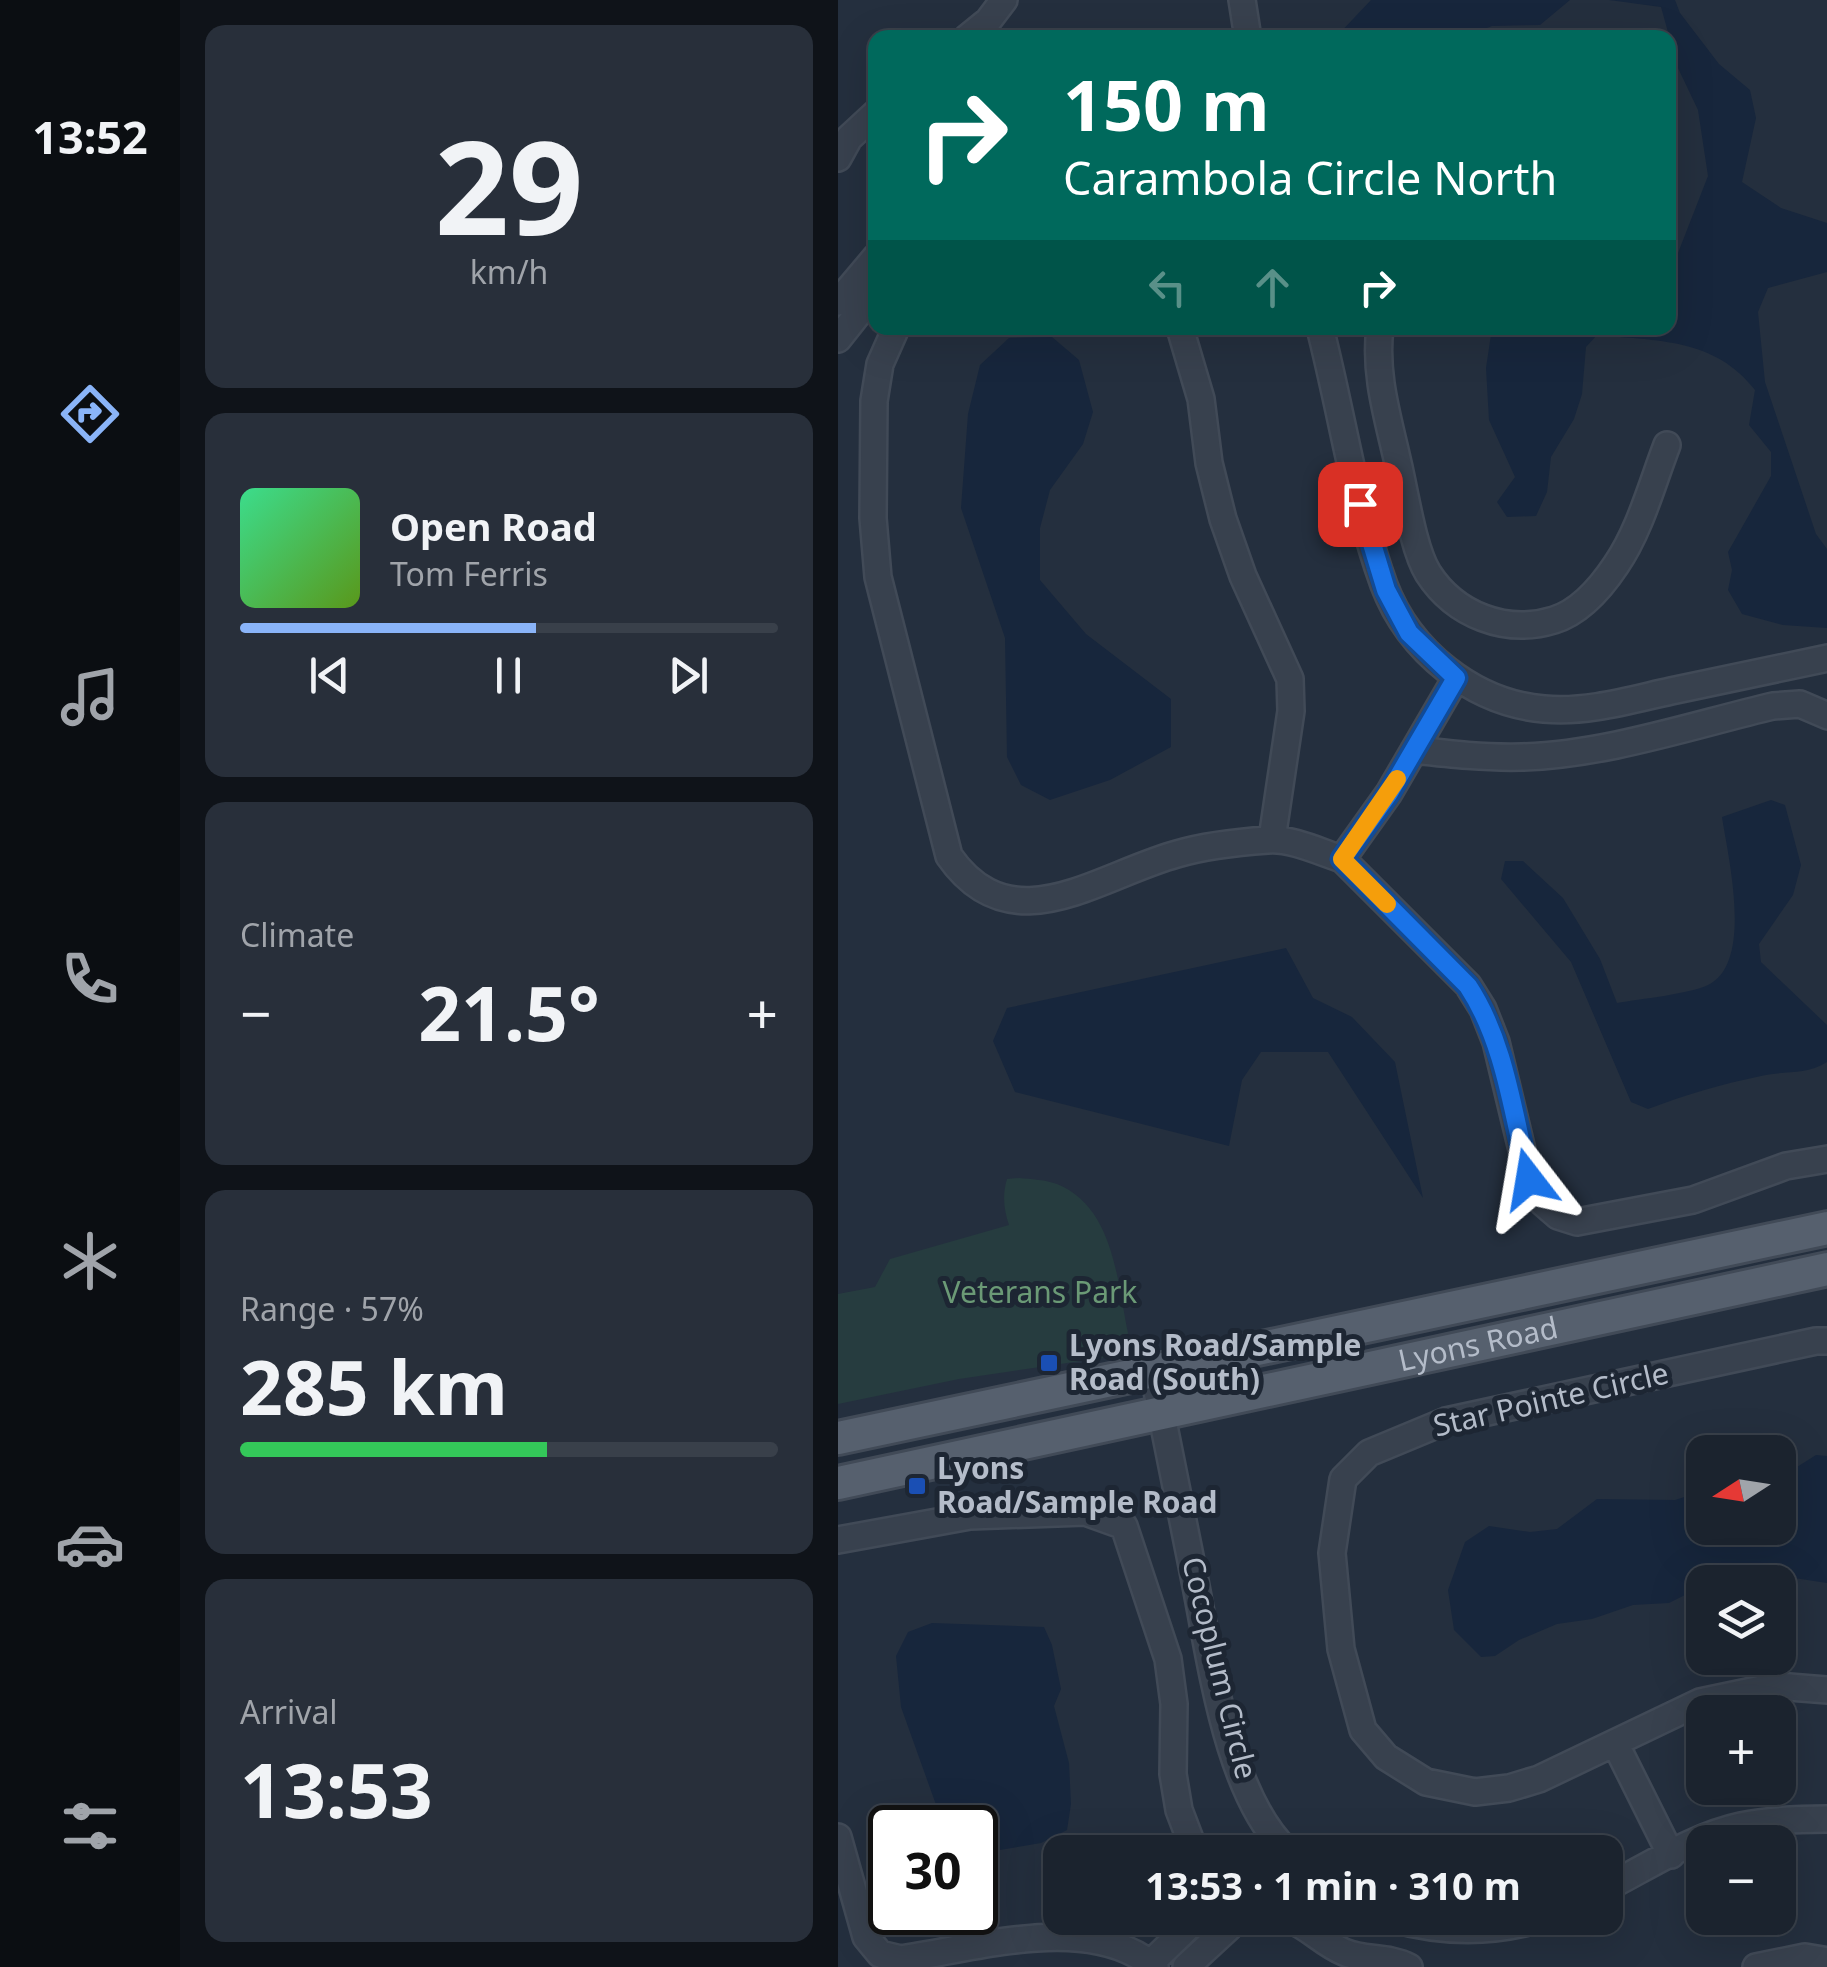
<!DOCTYPE html>
<html lang="en">
<head>
<meta charset="utf-8">
<style>
	:root { --surface:#1b232e; --page:#282f3a; --text:#f1f3f6; --muted:#a0a4aa; --line:#39404a; --accent:#8ab4f8 }
	body { margin:0; font-family:"Noto Sans",sans-serif; background:var(--page); color:var(--text); height:100vh; display:flex; flex-direction:column; font-size:38px; white-space:nowrap }
	* { box-sizing:border-box; margin:0 }
	p { font-size:32px; color:var(--muted) }
	.icon { flex:none; width:55px; height:55px; fill:none; stroke:currentColor; stroke-width:2; stroke-linecap:round; stroke-linejoin:round }
	.map { position:relative; flex:1; overflow:hidden }
	.panel { display:flex; flex-direction:column; gap:25px; padding:25px; background:#0f1319; width:658px }
	.panel>* { flex:none }
	.top-card { position:absolute; left:30px; top:30px; width:808px; height:305px; border-radius:20px; box-shadow:0 10px 40px #0002,0 0 0 2px var(--line); background:#00695c; color:#fff; overflow:hidden }
	.needle { width:65px; rotate:258deg }
	.tools { position:absolute; left:848px; top:1435px; display:grid; gap:20px }
	.tools a { display:grid; place-items:center; width:110px; height:110px; border-radius:20px; background:var(--surface); box-shadow:0 10px 40px #0002,0 0 0 2px var(--line); font-size:50px }
	.speed { position:absolute; left:30px; top:1805px; display:flex; gap:20px; font-size:50px; font-weight:700; text-align:center }
	.speed>* { display:grid; place-content:center; width:130px; height:130px; border-radius:50%; background:var(--surface); box-shadow:0 10px 40px #0002,0 0 0 2px var(--line); line-height:1 }
	.speed .limit { border:5px solid #111; border-radius:15px; background:#fff; color:#111 }
	.pin { position:absolute; display:grid; place-items:center; width:85px; height:85px; color:#fff; margin:-42px; border-radius:20px; box-shadow:0 5px 15px #0006 }
	.me { position:absolute; width:110px; margin:-55px; rotate:346deg; stroke-linejoin:round; filter:drop-shadow(0 0 8px #0008) }
	.turn { display:flex; align-items:center; gap:35px; height:210px; padding:0 30px; font-size:45px }
	.turn .icon { width:130px; height:130px; stroke-width:2.5 }
	.turn b { display:block; font-size:70px; line-height:85px }
	.lanes { display:flex; align-items:center; height:95px; padding:0 30px; background:#0003; justify-content:center; gap:50px; direction:ltr }
	.lanes .off { opacity:.35 }
	.big { font-size:75px; font-weight:700; line-height:1.1 }
	.panel .card { flex:1; display:flex; flex-direction:column; justify-content:center; gap:15px; min-width:0; padding:0 35px; border-radius:20px; background:var(--page) }
	.panel .dial { align-items:center; gap:0 }
	.dial b { font-size:130px; line-height:1 }
	.song { display:flex; align-items:center; gap:30px }
	.cover { width:120px; height:120px; border-radius:15px; background:linear-gradient(135deg,hsl(150 70% 55%),hsl(90 70% 35%)) }
	.played { height:10px; border-radius:5px; background:linear-gradient(90deg,var(--accent) 55%,var(--line) 55%) }
	.keys { display:flex; justify-content:space-around; direction:ltr }
	.heat { display:flex; justify-content:space-between; align-items:center; font-size:55px; direction:ltr }
	.charge { height:15px; border-radius:8px; background:linear-gradient(90deg,#34c759 57%,var(--line) 0) }
	.trip { position:absolute; left:205px; top:1835px; width:580px; height:100px; border-radius:20px; background:var(--surface); box-shadow:0 10px 40px #0002,0 0 0 2px var(--line); font-weight:700; line-height:100px; text-align:center }
	main { display:flex; flex:1; min-height:0 }
	.menu { display:flex; flex-direction:column; width:180px; justify-content:space-around; align-items:center; background:#0b0e12; color:var(--muted) }
	.menu .icon { width:70px; height:70px }
	.menu .active { color:var(--accent) }
	.menu b { font-size:45px; color:var(--text) }
	.map>svg:first-child { display:block }
</style>
</head>
<body>
<main>
<nav class="menu">
<b>13:52</b>
<svg class="icon active" aria-label="directions" viewBox="0 0 24 24"><path d="M12 3l9 9-9 9-9-9zM9 14v-3h6M13 9l2 2-2 2"/></svg>
<svg class="icon" aria-label="music" viewBox="0 0 24 24"><path d="M9 18V5l10-2v13"/><circle cx="6" cy="18" r="3"/><circle cx="16" cy="16" r="3"/></svg>
<svg class="icon" aria-label="phone" viewBox="0 0 24 24"><path d="M5 4h4l2 5-3 2q2 4 5 5l2-3 5 2v4C11 20 4 13 5 4z"/></svg>
<svg class="icon" aria-label="climate" viewBox="0 0 24 24"><path d="M12 3v18M4 7l16 10M4 17L20 7"/></svg>
<svg class="icon" aria-label="car" viewBox="0 0 24 24"><path d="M5 17H2v-5l4-1 3-4h7l3 4 3 1v5h-3M9 17h6M6 11h13"/><circle cx="7" cy="17" r="2"/><circle cx="17" cy="17" r="2"/></svg>
<svg class="icon" aria-label="filters" viewBox="0 0 24 24"><path d="M4 7h16M4 17h16"/><circle cx="9" cy="7" r="2"/><circle cx="15" cy="17" r="2"/></svg>
</nav>
<section class="panel">
<div class="card dial"><b>29</b><p>km/h</p></div>
<div class="card">
<div class="song"><i class="cover"></i><div><b>Open Road</b><p>Tom Ferris</p></div></div>
<div class="played"></div>
<div class="keys"><svg class="icon" aria-label="previous" viewBox="0 0 24 24"><path d="M18 5L8 12l10 7zM5 5v14"/></svg><svg class="icon" aria-label="pause" viewBox="0 0 24 24"><path d="M8 5v14M16 5v14"/></svg><svg class="icon" aria-label="next" viewBox="0 0 24 24"><path d="M6 5l10 7-10 7zM19 5v14"/></svg></div>
</div>
<div class="card"><p>Climate</p>
<div class="heat"><a>−</a><b class="big">21.5°</b><a>+</a></div>
</div>
<div class="card"><p>Range · 57%</p><b class="big">285 km</b><div class="charge"></div></div>
<div class="card"><p>Arrival</p><b class="big">13:53</b></div>
</section>
<div class="map">
<svg width="990" height="1967" viewBox="0 0 990 1967">
	<rect width="100%" height="100%" fill="#242f3e"/>
	<!-- green -->
	<path fill="#263c3f" d="M181,1178C193,1179 208,1180 219,1184C276,1207 279,1281 290,1333L284,1350L270,1357L121,1379L0,1404V1294L37,1287L52,1259L171,1225C166,1210 164,1196 169,1179Z"/>
	<!-- water -->
	<path fill="#17263c" d="M533,0H732L702,25L654,26L626,37H498Z
		M771,0H837L842,13L881,64L912,90L918,118L904,182L943,208L989,223V272L930,288L920,312L927,382L978,534L989,549V628L945,625L904,614L890,590L894,570L890,552L933,476V452L911,425L917,390C877,338 819,341 759,335L748,347L744,394L736,419L713,457L709,492L698,516L669,517L659,502L677,477L651,420L648,368L654,328H830V266L840,253L870,176L860,110L840,68L823,7Z
		M214,337L241,360L255,412L245,444L212,490L202,528V580L248,634L333,699V747L272,780L212,800L183,785L169,757L167,638L123,508L130,414L142,365L171,338Z
		M933,800L947,805L963,865L955,895L921,944L923,962L989,1025V1062C967,1076 948,1070 923,1076C884,1084 847,1095 810,1109L793,1102L733,962L663,879L667,861H685L725,898L762,959L779,1003C802,999 851,994 870,985C916,963 890,857 884,817Z
		M448,948L475,998L514,1017L557,1062L585,1198L490,1052H423L404,1080L391,1146L177,1092L155,1041L169,1008Z
		M978,1455L989,1456V1583L917,1572L865,1582V1586L831,1603L795,1605L754,1619L719,1624L681,1640L657,1656L643,1657L616,1630L610,1590L627,1542L651,1526L692,1532L719,1529L759,1499L837,1500L865,1491V1528H940V1479Z
		M94,1623L206,1627L214,1645L223,1689L216,1706L231,1763L233,1804L229,1830L203,1843L138,1854V1828L106,1827L63,1707L58,1656L70,1632Z"/>
	<g fill="none" stroke-linecap="round" stroke-linejoin="round">
		<defs>
			<path id="minor" d="M404,0L410,38
				M129,38L150,21L166,0
				M0,158L11,138L38,113
				M0,302L38,257
				M58,328L42,364L36,401L35,518L40,577L111,856C174,946 259,876 339,854C366,846 401,842 430,840C453,838 482,852 504,859L551,793L618,678
				M342,328L363,399L371,463L385,519L405,576L452,679L453,711L434,839
				M482,328C504,413 516,502 546,585C571,651 635,703 706,709C749,713 792,700 833,691C885,680 937,669 990,658
				M542,328C536,374 550,418 560,463C567,492 575,549 590,573C617,615 668,635 716,620C742,612 764,586 778,565C802,530 814,484 829,445
				M0,339L38,291
				M576,750C612,754 648,758 684,757C766,755 855,725 935,706L962,704L990,716
				M504,859L630,985L645,1009L658,1042L691,1179L705,1203L720,1216L739,1222L855,1200L948,1166L990,1159
				M990,1341H978L608,1421L531,1453L505,1479L494,1553L503,1649L525,1730L548,1757L588,1782L637,1792L671,1788L701,1779L862,1702L938,1686L990,1690
				M315,1371C329,1441 343,1511 357,1581C373,1661 389,1795 450,1852
				M0,1540L132,1516L247,1512L286,1526L330,1659L336,1704L335,1774L341,1810L357,1852
				M777,1743L833,1855
				M0,1837L28,1937L42,1954L63,1959C140,1948 251,1912 317,1967
				M768,1888C811,1866 856,1836 903,1826C932,1820 960,1819 990,1819
				M448,1918C470,1925 484,1943 506,1952C526,1961 550,1956 571,1967
				M552,1918C604,1933 654,1934 705,1918
				M313,1963L359,1918
				M348,1967L401,1918
				M918,1967L967,1957L990,1961"/>
			<g id="major">
				<path d="M0,1438L990,1228"/>
				<path id="s1" d="M0,1483L990,1269"/>
			</g>
		</defs>
		<!-- minor casing -->
		<use href="#minor" stroke="#414a57" stroke-width="30"/>
		<!-- major casing -->
		<use href="#major" stroke="#414a57" stroke-width="38"/>
		<!-- minor -->
		<use href="#minor" stroke="#38414e" stroke-width="25"/>
		<!-- major -->
		<use href="#major" stroke="#56606e" stroke-width="32"/>
	</g>
	<g fill="none" stroke-linecap="round" stroke-linejoin="round">
		<defs>
			<path id="route" d="M522,504L548,590L571,633L618,678L551,793L504,859L630,986C667,1042 675,1114 691,1179"/>
		</defs>
		<!-- route casing -->
		<use href="#route" stroke="#114b97" stroke-width="25"/>
		<!-- route -->
		<use href="#route" stroke="#1a73e8" stroke-width="18"/>
		<!-- slow -->
		<path stroke="#f59e0b" stroke-width="18" d="M549,904L504,859L559,779"/>
	</g>
	<!-- markers -->
	<g fill="#1a4fb4" stroke="#1d2633" stroke-width="4">
		<rect x="201" y="1353" width="20" height="20" rx="5"/>
		<rect x="69" y="1476" width="20" height="20" rx="5"/>
	</g>
	<g text-anchor="middle" stroke-width="10" stroke-linejoin="round" paint-order="stroke">
		<!-- park labels -->
		<g font-size="30" fill="#6b9a76" stroke="#1d2633">
			<text x="202" y="1303">Veterans Park</text>
		</g>
		<!-- street labels -->
		<g font-size="30" fill="#b4bcc9" stroke="#1d2633">
			<text dy="10" stroke="none"><textPath href="#s1" startOffset="655">Lyons Road</textPath></text>
			<text transform="translate(713 1400) rotate(-13)" y="10">Star Pointe Circle</text>
			<text transform="translate(381 1668) rotate(76)" y="10">Cocoplum Circle</text>
		</g>
		<!-- poi labels -->
		<g font-size="30" font-weight="bold" fill="#b4bcc9" stroke="#1d2633" text-anchor="start">
			<text x="231" y="1356">Lyons Road/Sample<tspan x="231" dy="34">Road (South)</tspan></text>
			<text x="99" y="1479">Lyons<tspan x="99" dy="34">Road/Sample Road</tspan></text>
		</g>
	</g>
</svg>
<div class="tools">
<a><svg class="needle" viewBox="-14 -14 28 28"><path d="M0-13l5 13h-10z" fill="#e53935"/><path d="M0 13l5-13h-10z" fill="#a0a4aa"/></svg></a>
<a><svg class="icon" aria-label="layers" viewBox="0 0 24 24"><path d="M12 4l9 5-9 5-9-5zM3 14l9 5 9-5"/></svg></a>
<a>+</a>
<a>−</a>
</div>
<div class="speed"><div class="limit">30</div></div>
<div class="pin" style="left:522px;top:504px;background:#d93025"><svg class="icon" aria-label="arrive" viewBox="0 0 24 24"><path d="M6 21V4h12l-3 4 3 4H6"/></svg></div>
<svg class="me" style="left:691px;top:1179px" viewBox="-20 -20 40 40"><path d="M0-17L14 15 0 8-14 15z" fill="#1a73e8" stroke="#fff" stroke-width="4"/></svg>
<div class="trip">13:53 · 1 min · 310 m</div>
<div class="top-card">
<div class="turn"><svg class="icon" aria-label="right" viewBox="0 0 24 24"><path d="M7 20v-9h11M14 6l5 5-5 5"/></svg><div><b>150 m</b>Carambola Circle North</div></div>
<div class="lanes"><svg class="icon off" aria-label="left" viewBox="0 0 24 24"><path d="M17 20v-9H6M10 6l-5 5 5 5"/></svg><svg class="icon off" aria-label="ahead" viewBox="0 0 24 24"><path d="M12 20V5M6 11l6-6 6 6"/></svg><svg class="icon" aria-label="right" viewBox="0 0 24 24"><path d="M7 20v-9h11M14 6l5 5-5 5"/></svg></div>
</div>
</div>
</main>
</body>
</html>
